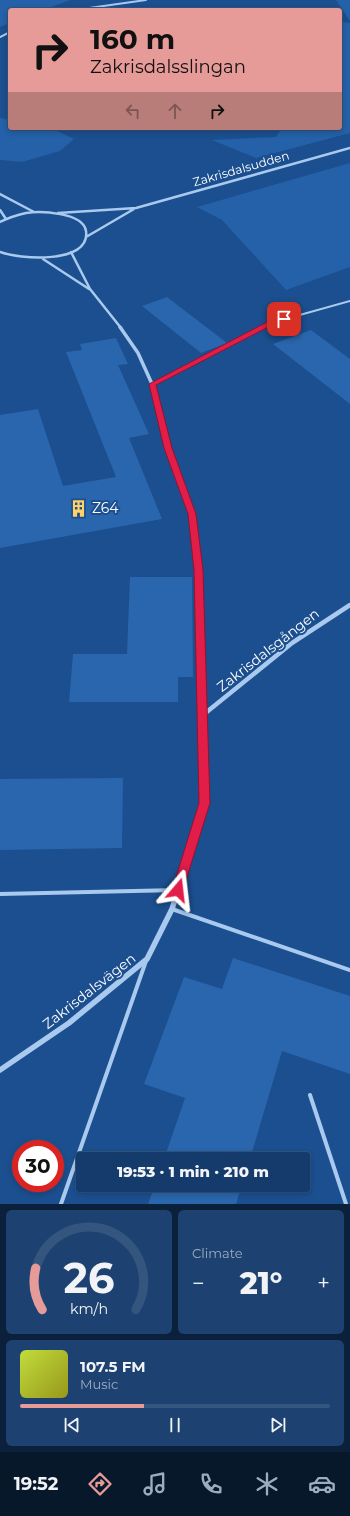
<!DOCTYPE html>
<html lang="en">
<head>
<meta charset="utf-8">
<style>
	:root { --surface:#143b6b; --page:#1d4271; --text:#f1f3f6; --muted:#9dadc1; --line:#33557e; --accent:#e69b98 }
	body { margin:0; font-family:Montserrat,sans-serif; background:var(--page); color:var(--text); height:100vh; display:flex; flex-direction:column; font-size:15px; white-space:nowrap }
	* { box-sizing:border-box; margin:0 }
	p { font-size:13px; color:var(--muted) }
	.icon { flex:none; width:22px; height:22px; fill:none; stroke:currentColor; stroke-width:2; stroke-linecap:round; stroke-linejoin:round }
	.map { position:relative; height:1204px; overflow:hidden }
	.drawer { display:flex; flex-direction:column; gap:6px; padding:6px; background:#0b203b; flex:1 }
	.drawer>* { flex:none }
	.top-card { position:absolute; left:8px; top:8px; width:334px; height:122px; border-radius:4px; box-shadow:0 2px 6px #0003,0 0 0 1px var(--line); background:#e69b98; color:#111; overflow:hidden }
	.speed { position:absolute; left:12px; top:1140px; display:flex; gap:8px; font-size:20px; font-weight:700; text-align:center }
	.speed>* { display:grid; place-content:center; width:52px; height:52px; border-radius:50%; background:var(--surface); box-shadow:0 2px 6px #0003,0 0 0 1px var(--line); line-height:1 }
	.speed .limit { border:6px solid #d22; background:#fff; color:#111 }
	.pin { position:absolute; display:grid; place-items:center; width:34px; height:34px; color:#fff; margin:-17px; border-radius:8px; box-shadow:0 2px 6px #0006 }
	.me { position:absolute; width:44px; margin:-22px; rotate:17deg; stroke-linejoin:round; filter:drop-shadow(0 0 3px #0008) }
	.turn { display:flex; align-items:center; gap:14px; height:84px; padding:0 16px; font-size:18px }
	.turn .icon { width:52px; height:52px; stroke-width:2.5 }
	.turn b { display:block; font-size:28px; line-height:34px }
	.lanes { display:flex; align-items:center; height:38px; padding:0 16px; background:#0003; justify-content:center; gap:20px; direction:ltr }
	.lanes .off { opacity:.35 }
	.big { font-size:30px; font-weight:800; line-height:1.1 }
	.drawer .widget { flex:1; display:flex; flex-direction:column; justify-content:center; gap:6px; min-width:0; padding:0 14px; border-radius:6px; background:var(--page) }
	.drawer .dial { align-items:center; gap:0 }
	.dial svg { height:104px; overflow:visible; fill:none; stroke:var(--line); stroke-width:7; stroke-linecap:round; text-anchor:middle }
	.dial text { fill:var(--text); stroke:none }
	.song { display:flex; align-items:center; gap:12px }
	.cover { width:48px; height:48px; border-radius:6px; background:linear-gradient(135deg,hsl(70 70% 55%),hsl(60 70% 35%)) }
	.played { height:4px; border-radius:2px; background:linear-gradient(90deg,var(--accent) 40%,var(--line) 40%) }
	.keys { display:flex; justify-content:space-around; direction:ltr }
	.heat { display:flex; justify-content:space-between; align-items:center; font-size:22px; direction:ltr }
	.drawer .tiles { flex:1; display:grid; gap:6px; grid-template-columns:1fr 1fr }
	.widget:last-child { grid-column:span 2 }
	.trip { position:absolute; left:76px; top:1152px; width:234px; height:40px; border-radius:4px; background:var(--surface); box-shadow:0 2px 6px #0003,0 0 0 1px var(--line); font-weight:800; line-height:40px; text-align:center }
	.menu { display:flex; height:64px; justify-content:space-around; align-items:center; background:#08182b; color:var(--muted) }
	.menu .icon { width:28px; height:28px }
	.menu .selected { color:var(--accent) }
	.menu b { font-size:18px; color:var(--text) }
	.map>svg:first-child { display:block }
</style>
</head>
<body>
<div class="map">
<svg width="350" height="1204" viewBox="0 0 350 1204">
	<rect width="100%" height="100%" fill="#1b4f8f"/>
	<!-- green -->
	<path fill="#2461a8" d="M0,0H71L42,10H10V23L0,27Z
		M336,0H350V21Z
		M340,22L350,23V133L256,158L212,140L276,137L282,128H340Z
		M0,118L10,120V128H51L74,139L60,151L22,162L0,160Z
		M350,163V267L286,290L222,220L197,207Z"/>
	<!-- building -->
	<path fill="#2a66ad" d="M167,297L227,343L201,353L142,306Z
		M311,330L350,359V404L273,344Z
		M116,338L128,364L118,365L149,434L129,438L162,519L0,548V415L38,409L63,486L116,477L66,352L82,350L80,344Z
		M130,577H192L193,677H178V702H69L73,654H127Z
		M123,778L122,848L0,850V779Z
		M233,958L350,996V1074L282,1051L250,1159H164L185,1098L144,1084L184,977L222,989Z
		M155,1185H242L236,1204H148Z"/>
	<g fill="none" stroke-linecap="round" stroke-linejoin="round">
		<!-- service-far2 -->
		<path stroke="#a9c9ee" stroke-width="2" d="M261,328L271,323L350,301"/>
		<!-- service-far1 -->
		<path stroke="#a9c9ee" stroke-width="2.5" d="M152,384L263,327"/>
		<!-- service -->
		<path stroke="#a9c9ee" stroke-width="4" d="M0,894L178,890
			M172,909L350,970
			M310,1095L346,1204
			M61,1204L146,961"/>
		<!-- minor-far4 -->
		<path stroke="#a9c9ee" stroke-width="2" d="M75,10L146,0
			M0,37L10,32"/>
		<!-- minor-far3 -->
		<path stroke="#a9c9ee" stroke-width="2.5" d="M0,194L34,212
			M0,210L6,219
			M58,213L136,208L350,148
			M0,222C8,218 17,215 26,213C40,211 83,212 86,231C91,265 18,259 0,252
			M86,237L134,209
			M71,252L90,289L121,328
			M43,259L89,289"/>
		<!-- minor-far2 -->
		<path stroke="#a9c9ee" stroke-width="3.5" d="M120,327L138,353L152,384L168,448L192,514L197,557"/>
		<!-- minor-far1 -->
		<path stroke="#a9c9ee" stroke-width="4.5" d="M203,715L292,643L350,605
			M192,844L205,803L197,556"/>
		<!-- minor -->
		<path stroke="#a9c9ee" stroke-width="5.5" d="M0,1070L69,1023L147,959L172,909L193,843"/>
	</g>
	<!-- route -->
	<path fill="#e11d48" stroke="#92132f" d="M284,317L287,319L286,320L274,324L156,385L172,448L196,514L203,570L210,803L183,890L182,894L178,895L173,894L172,890L199,803L194,570L188,514L164,448L149,384L269,321Z"/>
	<!-- icons -->
	<defs>
		<symbol id="building-bare" viewBox="-9 -9 18 18"><path d="M-4-6H4V6H1V3H-1V6H-4ZM-2.5-4.3h1.7v1.8h-1.7ZM.8-4.3h1.7v1.8H.8ZM-2.5-1h1.7V.8h-1.7ZM.8-1h1.7V.8H.8Z" fill="#ffd166" stroke="#1b4f8f" stroke-width="2.5" paint-order="stroke"/></symbol>
	</defs>
	<g fill-rule="evenodd">
		<use href="#building-bare" x="66" y="496" width="25" height="25"/>
	</g>
	<g text-anchor="middle" stroke-width="4" stroke-linejoin="round" paint-order="stroke">
		<!-- far-street labels -->
		<g font-size="12" fill="#fff" stroke="#1b4f8f">
			<text transform="translate(241 169) rotate(-16)" y="4">Zakrisdalsudden</text>
		</g>
		<!-- poi labels -->
		<g font-size="14" fill="#fff" stroke="#1b4f8f" text-anchor="start">
			<text x="92" y="513">Z64</text>
		</g>
		<!-- street labels -->
		<g font-size="14" fill="#fff" stroke="#1b4f8f">
			<text transform="translate(268 650) rotate(-38)" y="5">Zakrisdalsgången</text>
			<text transform="translate(89 991) rotate(-38)" y="5">Zakrisdalsvägen</text>
		</g>
	</g>
</svg>
<div class="speed"><div class="limit">30</div></div>
<div class="pin" style="left:284px;top:319px;background:#d93025"><svg class="icon" aria-label="arrive" viewBox="0 0 24 24"><path d="M6 21V4h12l-3 4 3 4H6"/></svg></div>
<svg class="me" style="left:178px;top:890px" viewBox="-20 -20 40 40"><path d="M0-17L14 15 0 8-14 15z" fill="#e11d48" stroke="#fff" stroke-width="4"/></svg>
<div class="trip">19:53 · 1 min · 210 m</div>
<div class="top-card">
<div class="turn"><svg class="icon" aria-label="right" viewBox="0 0 24 24"><path d="M7 20v-9h11M14 6l5 5-5 5"/></svg><div><b>160 m</b>Zakrisdalsslingan</div></div>
<div class="lanes"><svg class="icon off" aria-label="left" viewBox="0 0 24 24"><path d="M17 20v-9H6M10 6l-5 5 5 5"/></svg><svg class="icon off" aria-label="ahead" viewBox="0 0 24 24"><path d="M12 20V5M6 11l6-6 6 6"/></svg><svg class="icon" aria-label="right" viewBox="0 0 24 24"><path d="M7 20v-9h11M14 6l5 5-5 5"/></svg></div>
</div>
</div>
<section class="drawer">
<div class="tiles">
<div class="widget dial"><svg viewBox="0 0 100 80">
<path d="M14 69A42 42 0 1 1 86 69"/>
<path d="M14 69A42 42 0 0 1 9 37" stroke="#e69b98"/>
<text x="50" y="56" font-size="32" font-weight="700">26</text>
<text x="50" y="72" font-size="11">km/h</text>
</svg></div>
<div class="widget"><p>Climate</p>
<div class="heat"><a>−</a><b class="big">21°</b><a>+</a></div>
</div>
<div class="widget">
<div class="song"><i class="cover"></i><div><b>107.5 FM</b><p>Music</p></div></div>
<div class="played"></div>
<div class="keys"><svg class="icon" aria-label="previous" viewBox="0 0 24 24"><path d="M18 5L8 12l10 7zM5 5v14"/></svg><svg class="icon" aria-label="pause" viewBox="0 0 24 24"><path d="M8 5v14M16 5v14"/></svg><svg class="icon" aria-label="next" viewBox="0 0 24 24"><path d="M6 5l10 7-10 7zM19 5v14"/></svg></div>
</div>
</div>
</section>
<nav class="menu">
<b>19:52</b>
<svg class="icon selected" aria-label="directions" viewBox="0 0 24 24"><path d="M12 3l9 9-9 9-9-9zM9 14v-3h6M13 9l2 2-2 2"/></svg>
<svg class="icon" aria-label="music" viewBox="0 0 24 24"><path d="M9 18V5l10-2v13"/><circle cx="6" cy="18" r="3"/><circle cx="16" cy="16" r="3"/></svg>
<svg class="icon" aria-label="phone" viewBox="0 0 24 24"><path d="M5 4h4l2 5-3 2q2 4 5 5l2-3 5 2v4C11 20 4 13 5 4z"/></svg>
<svg class="icon" aria-label="climate" viewBox="0 0 24 24"><path d="M12 3v18M4 7l16 10M4 17L20 7"/></svg>
<svg class="icon" aria-label="car" viewBox="0 0 24 24"><path d="M5 17H2v-5l4-1 3-4h7l3 4 3 1v5h-3M9 17h6M6 11h13"/><circle cx="7" cy="17" r="2"/><circle cx="17" cy="17" r="2"/></svg>
</nav>
</body>
</html>
